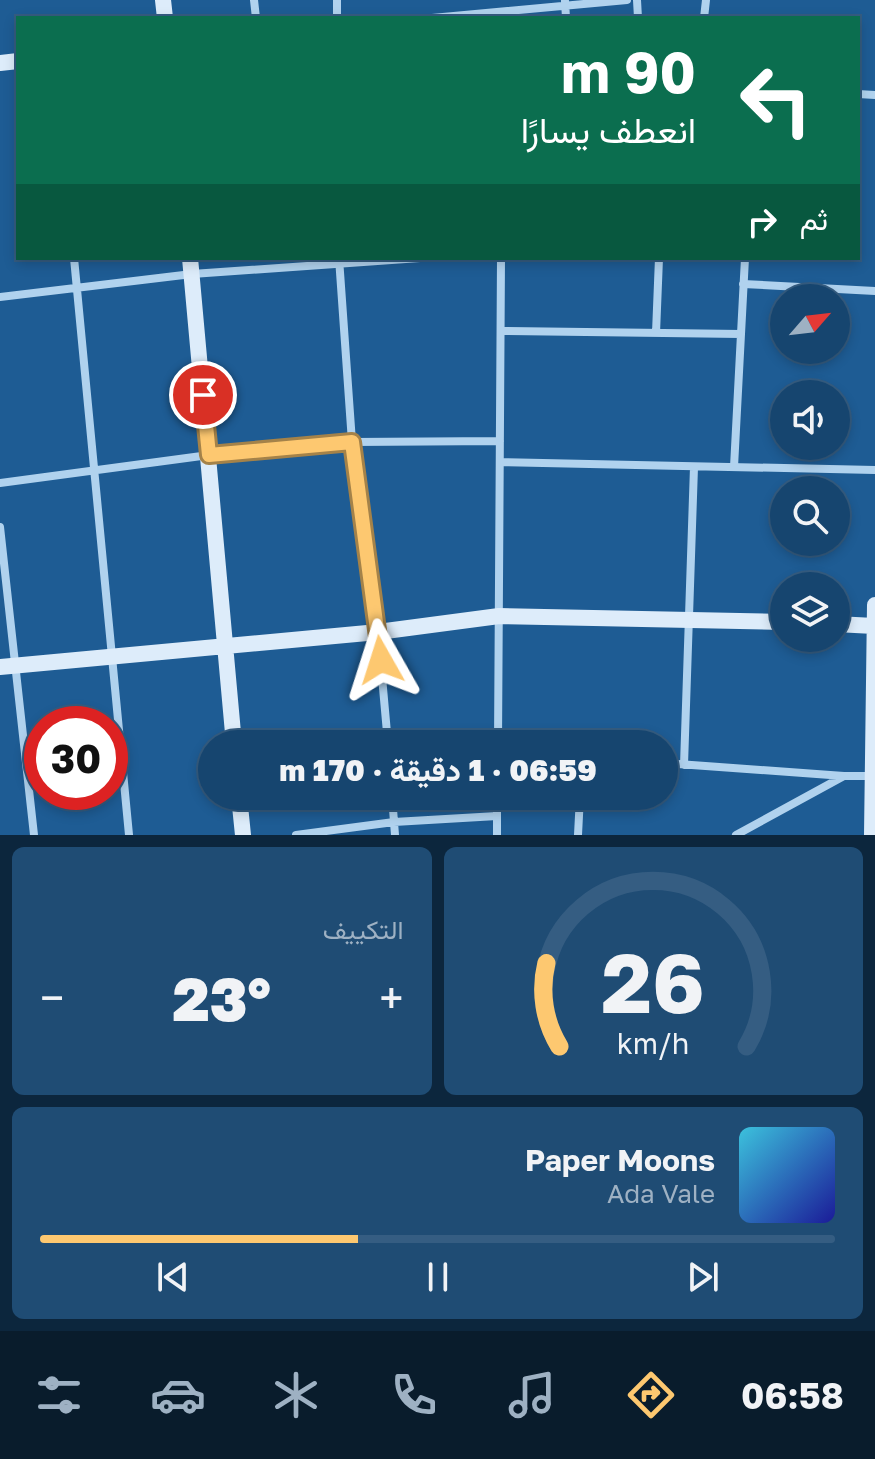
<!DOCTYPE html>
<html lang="ar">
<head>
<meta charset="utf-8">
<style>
	:root { --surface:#16456f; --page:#1f4c74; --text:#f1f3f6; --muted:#9eb1c3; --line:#355d82; --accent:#fdc870 }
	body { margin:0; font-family:"Golos Text",Vazirmatn,sans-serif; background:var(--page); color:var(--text); direction:rtl; height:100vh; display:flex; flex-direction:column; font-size:30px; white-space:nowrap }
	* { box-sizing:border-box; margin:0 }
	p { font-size:26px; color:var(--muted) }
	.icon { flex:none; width:44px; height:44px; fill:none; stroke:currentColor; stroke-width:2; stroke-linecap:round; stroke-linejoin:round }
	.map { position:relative; height:835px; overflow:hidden; direction:ltr }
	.details { display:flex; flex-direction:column; gap:12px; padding:12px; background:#0c263d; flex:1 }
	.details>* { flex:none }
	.banner { position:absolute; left:16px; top:16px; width:844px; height:244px; border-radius:0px; box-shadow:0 4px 12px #0003,0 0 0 2px var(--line); direction:rtl; background:#0b6e4f; color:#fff; overflow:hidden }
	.needle { width:52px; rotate:62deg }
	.tools { position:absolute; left:770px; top:284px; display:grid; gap:16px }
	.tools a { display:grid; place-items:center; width:80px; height:80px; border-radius:50%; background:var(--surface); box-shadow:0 4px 12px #0003,0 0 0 2px var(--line); font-size:40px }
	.speed { position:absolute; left:24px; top:706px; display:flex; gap:16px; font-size:40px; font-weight:700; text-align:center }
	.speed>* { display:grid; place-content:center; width:104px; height:104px; border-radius:50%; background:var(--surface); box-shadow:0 4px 12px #0003,0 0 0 2px var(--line); line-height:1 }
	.speed .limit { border:12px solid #d22; background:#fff; color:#111 }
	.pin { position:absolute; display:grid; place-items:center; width:68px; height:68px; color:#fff; margin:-34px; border:4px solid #fff; border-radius:50%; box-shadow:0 2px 8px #0007 }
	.me { position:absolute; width:88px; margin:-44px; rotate:354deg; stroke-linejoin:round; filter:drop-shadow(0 0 6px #0008) }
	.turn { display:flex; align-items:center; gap:28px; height:168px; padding:0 32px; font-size:36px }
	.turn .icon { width:104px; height:104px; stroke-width:2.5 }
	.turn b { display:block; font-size:56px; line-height:68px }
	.then { display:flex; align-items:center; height:76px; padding:0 32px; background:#0003; gap:16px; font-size:30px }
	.big { font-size:60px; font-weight:800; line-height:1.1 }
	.details .card { flex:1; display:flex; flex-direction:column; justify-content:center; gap:12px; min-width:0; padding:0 28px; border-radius:12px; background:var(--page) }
	.details .dial { align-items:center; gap:0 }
	.dial svg { height:208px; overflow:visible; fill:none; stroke:var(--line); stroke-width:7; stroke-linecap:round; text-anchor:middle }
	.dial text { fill:var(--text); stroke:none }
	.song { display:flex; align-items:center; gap:24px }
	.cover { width:96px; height:96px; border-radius:12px; background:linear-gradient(135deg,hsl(190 70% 55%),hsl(240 70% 35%)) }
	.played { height:8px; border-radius:4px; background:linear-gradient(90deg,var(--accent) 40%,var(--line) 40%) }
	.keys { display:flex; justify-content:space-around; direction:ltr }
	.heat { display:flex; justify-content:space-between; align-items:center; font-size:44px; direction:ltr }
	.details .tiles { flex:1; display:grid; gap:12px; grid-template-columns:1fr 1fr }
	.card:last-child { grid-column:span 2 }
	.trip { position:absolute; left:198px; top:730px; width:480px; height:80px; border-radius:40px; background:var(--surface); box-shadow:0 4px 12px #0003,0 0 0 2px var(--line); font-weight:800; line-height:80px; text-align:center; direction:rtl }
	.dock { display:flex; height:128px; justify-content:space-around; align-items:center; background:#091c2c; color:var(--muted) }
	.dock .icon { width:56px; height:56px }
	.dock .current { color:var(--accent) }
	.dock b { font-size:36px; color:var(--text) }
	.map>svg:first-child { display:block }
</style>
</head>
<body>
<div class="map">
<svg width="875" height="835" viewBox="0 0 875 835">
	<rect width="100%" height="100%" fill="#1e5c94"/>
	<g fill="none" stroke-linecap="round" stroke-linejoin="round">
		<!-- street -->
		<path stroke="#b0d2ee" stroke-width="8" d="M254,0L256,18
			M337,0V18
			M637,0L638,18
			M565,1L566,18
			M432,18L627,0
			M704,18L706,0
			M858,94L875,95
			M74,258L129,835
			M339,258L352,442L378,632L388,744
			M743,284L875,291
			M0,297L192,274L420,258
			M501,331L741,334
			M656,333L659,258
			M500,462L875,470
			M734,467L745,258
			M0,483L209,455L352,442L500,441
			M0,527L34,835
			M498,744L501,258
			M664,763L844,776
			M684,765L694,467
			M392,796L395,835
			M296,835L394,822L497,816
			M497,835V796
			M578,835L580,796
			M736,835L844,776H871"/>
		<!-- secondary -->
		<path stroke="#ddecfa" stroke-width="16" d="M163,0L165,18
			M0,63L18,61
			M190,258L234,744
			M836,624L874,626
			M0,667L378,632L499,616L784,622
			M239,796L243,835
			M872,835L875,605"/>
	</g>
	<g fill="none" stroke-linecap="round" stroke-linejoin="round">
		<defs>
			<path id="route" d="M203,395L209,455L352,442L381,660"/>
		</defs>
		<!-- route casing -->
		<use href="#route" stroke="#a48249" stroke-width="20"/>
		<!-- route -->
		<use href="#route" stroke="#fdc870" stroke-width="14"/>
	</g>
</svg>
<div class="tools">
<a><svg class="needle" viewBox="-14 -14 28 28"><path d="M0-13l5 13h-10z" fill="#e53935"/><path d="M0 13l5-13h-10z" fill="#9eb1c3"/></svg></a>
<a><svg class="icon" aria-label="sound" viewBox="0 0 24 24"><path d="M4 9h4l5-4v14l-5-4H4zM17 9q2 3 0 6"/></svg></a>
<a><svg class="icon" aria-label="search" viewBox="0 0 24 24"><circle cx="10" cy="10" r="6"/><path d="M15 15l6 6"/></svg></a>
<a><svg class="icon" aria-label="layers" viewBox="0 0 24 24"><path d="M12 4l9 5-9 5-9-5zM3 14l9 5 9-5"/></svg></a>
</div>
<div class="speed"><div class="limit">30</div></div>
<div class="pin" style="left:203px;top:395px;background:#d93025"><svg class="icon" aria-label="arrive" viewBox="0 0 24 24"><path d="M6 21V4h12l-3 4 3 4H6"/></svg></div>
<svg class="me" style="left:381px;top:660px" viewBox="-20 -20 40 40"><path d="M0-17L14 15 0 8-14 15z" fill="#fdc870" stroke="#fff" stroke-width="4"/></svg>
<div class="trip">06:59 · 1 دقيقة · 170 m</div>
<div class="banner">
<div class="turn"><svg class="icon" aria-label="left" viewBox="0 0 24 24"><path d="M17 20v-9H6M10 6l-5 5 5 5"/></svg><div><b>90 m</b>انعطف يسارًا</div></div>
<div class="then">ثم<svg class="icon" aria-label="right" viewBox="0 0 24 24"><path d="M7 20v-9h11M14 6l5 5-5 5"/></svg></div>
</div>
</div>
<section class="details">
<div class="tiles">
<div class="card dial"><svg viewBox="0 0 100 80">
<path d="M14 69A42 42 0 1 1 86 69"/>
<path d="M14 69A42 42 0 0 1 9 37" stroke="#fdc870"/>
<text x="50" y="56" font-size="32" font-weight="700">26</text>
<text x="50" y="72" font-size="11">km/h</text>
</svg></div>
<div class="card"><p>التكييف</p>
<div class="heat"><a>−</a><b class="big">23°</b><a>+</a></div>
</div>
<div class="card">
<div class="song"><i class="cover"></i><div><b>Paper Moons</b><p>Ada Vale</p></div></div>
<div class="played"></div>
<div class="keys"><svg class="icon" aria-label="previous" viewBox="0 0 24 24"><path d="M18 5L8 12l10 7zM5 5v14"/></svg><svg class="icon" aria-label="pause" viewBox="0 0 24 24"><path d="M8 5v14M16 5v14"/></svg><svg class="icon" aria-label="next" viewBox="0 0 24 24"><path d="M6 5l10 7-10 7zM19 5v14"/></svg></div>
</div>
</div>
</section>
<nav class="dock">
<b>06:58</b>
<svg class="icon current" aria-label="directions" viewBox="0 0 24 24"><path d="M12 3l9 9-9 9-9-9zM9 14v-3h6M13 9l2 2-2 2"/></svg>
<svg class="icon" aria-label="music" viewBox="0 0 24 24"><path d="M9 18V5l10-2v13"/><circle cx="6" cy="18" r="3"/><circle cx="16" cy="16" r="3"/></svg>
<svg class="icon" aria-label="phone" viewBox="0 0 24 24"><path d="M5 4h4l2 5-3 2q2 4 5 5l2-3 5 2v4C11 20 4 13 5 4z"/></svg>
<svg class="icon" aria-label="climate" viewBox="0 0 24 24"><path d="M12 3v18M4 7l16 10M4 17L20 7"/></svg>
<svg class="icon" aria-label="car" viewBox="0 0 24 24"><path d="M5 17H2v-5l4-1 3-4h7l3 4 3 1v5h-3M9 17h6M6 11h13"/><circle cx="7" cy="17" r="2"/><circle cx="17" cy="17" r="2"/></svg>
<svg class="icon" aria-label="filters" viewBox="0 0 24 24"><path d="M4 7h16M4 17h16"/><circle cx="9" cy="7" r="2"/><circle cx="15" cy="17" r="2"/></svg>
</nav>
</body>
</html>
